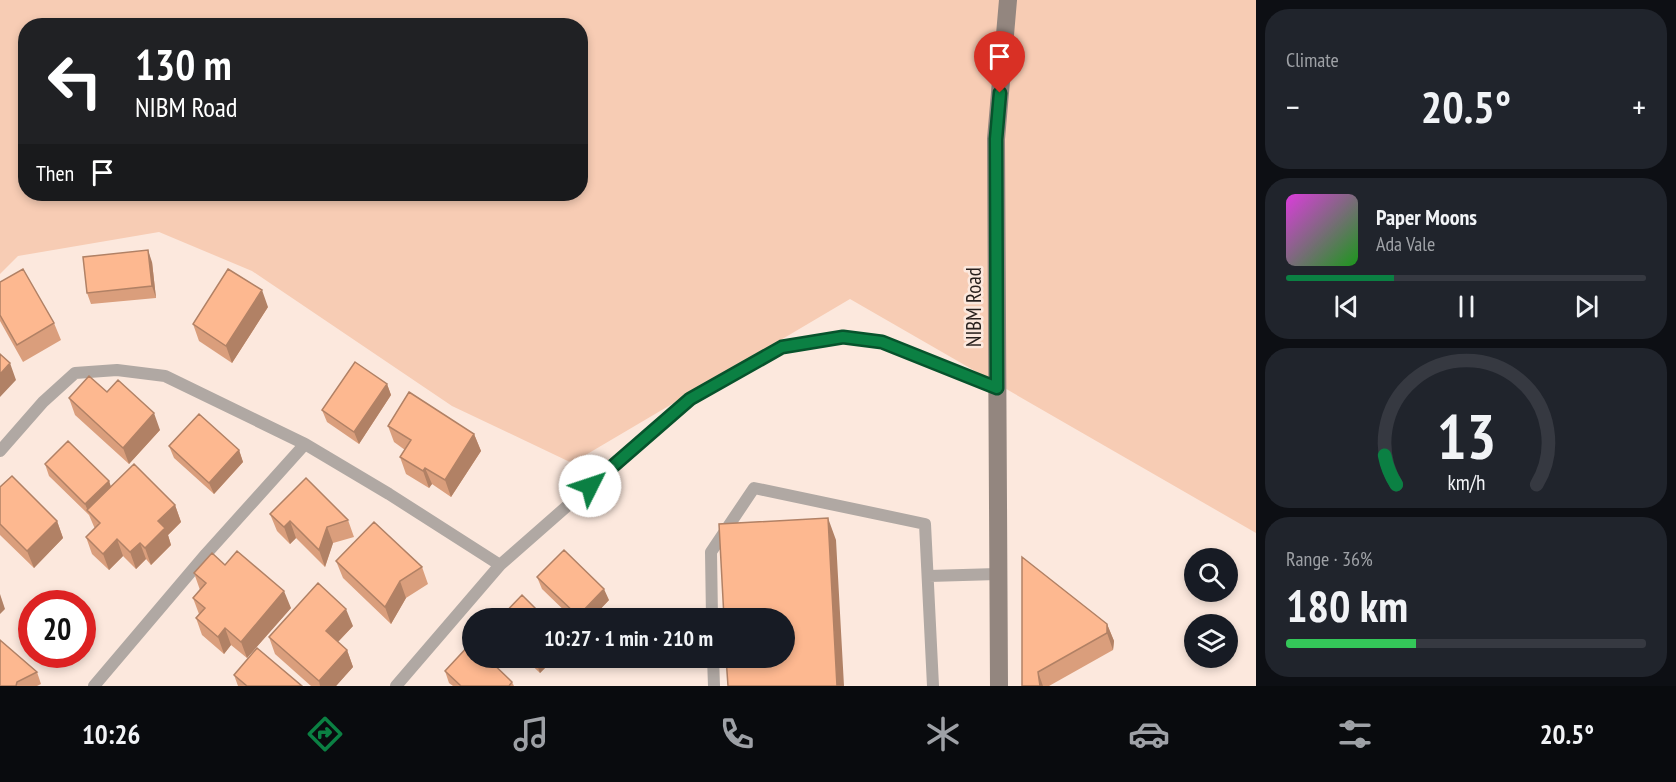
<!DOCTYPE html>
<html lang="en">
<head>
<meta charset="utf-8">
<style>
	:root { --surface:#171b24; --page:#20242c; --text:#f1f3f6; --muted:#9ea1a6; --line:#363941; --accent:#0b8043 }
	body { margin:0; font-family:"PT Sans Narrow",sans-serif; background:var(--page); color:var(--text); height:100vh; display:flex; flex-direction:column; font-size:22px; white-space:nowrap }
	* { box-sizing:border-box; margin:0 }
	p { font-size:20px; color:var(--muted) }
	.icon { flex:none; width:33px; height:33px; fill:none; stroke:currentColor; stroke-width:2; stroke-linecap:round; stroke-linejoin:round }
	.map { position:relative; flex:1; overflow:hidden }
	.sheet { display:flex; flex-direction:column; gap:9px; padding:9px; background:#0d0f14; width:420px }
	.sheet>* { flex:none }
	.hud { position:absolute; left:18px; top:18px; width:570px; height:183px; border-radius:24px; box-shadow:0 3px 9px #0003; background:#202124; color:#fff; overflow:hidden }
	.fabs { position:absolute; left:1184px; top:548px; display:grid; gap:12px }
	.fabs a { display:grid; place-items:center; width:54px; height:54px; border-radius:50%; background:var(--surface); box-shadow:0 3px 9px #0003; font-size:30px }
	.speed { position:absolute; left:18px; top:590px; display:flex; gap:12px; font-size:30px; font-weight:700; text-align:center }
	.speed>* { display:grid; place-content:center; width:78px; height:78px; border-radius:50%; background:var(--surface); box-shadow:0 3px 9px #0003; line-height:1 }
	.speed .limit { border:9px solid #d22; background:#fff; color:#111 }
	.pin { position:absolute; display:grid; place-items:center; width:51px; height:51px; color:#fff; margin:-62px -26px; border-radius:50% 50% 50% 0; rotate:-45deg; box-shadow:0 0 6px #0007 }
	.pin .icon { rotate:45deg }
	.me { position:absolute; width:66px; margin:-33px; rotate:49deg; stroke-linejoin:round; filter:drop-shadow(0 0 4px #0008) }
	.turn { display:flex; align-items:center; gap:21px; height:126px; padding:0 18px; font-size:27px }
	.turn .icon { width:78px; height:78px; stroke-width:2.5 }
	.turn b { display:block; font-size:42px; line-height:51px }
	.then { display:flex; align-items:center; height:57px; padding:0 18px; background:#0003; gap:12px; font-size:22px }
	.big { font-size:45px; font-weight:700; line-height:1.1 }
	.sheet .widget { flex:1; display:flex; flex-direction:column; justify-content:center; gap:9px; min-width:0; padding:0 21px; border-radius:24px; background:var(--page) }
	.sheet .dial { align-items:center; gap:0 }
	.dial svg { height:156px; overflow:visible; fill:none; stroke:var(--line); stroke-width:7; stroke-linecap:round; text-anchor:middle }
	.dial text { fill:var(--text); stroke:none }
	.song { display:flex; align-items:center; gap:18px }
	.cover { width:72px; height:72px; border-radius:9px; background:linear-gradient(135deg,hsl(300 70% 55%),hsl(120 70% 35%)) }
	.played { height:6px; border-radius:3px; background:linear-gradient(90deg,var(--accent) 30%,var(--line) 30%) }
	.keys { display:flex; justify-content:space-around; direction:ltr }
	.heat { display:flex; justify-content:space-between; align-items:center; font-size:33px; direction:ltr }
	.charge { height:9px; border-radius:4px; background:linear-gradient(90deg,#34c759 36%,var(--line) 0) }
	.trip { position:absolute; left:462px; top:608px; width:333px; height:60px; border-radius:30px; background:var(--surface); box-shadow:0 3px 9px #0003; font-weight:700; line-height:60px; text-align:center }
	.tabs { display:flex; height:96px; justify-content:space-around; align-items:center; background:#090b0e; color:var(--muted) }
	.tabs .icon { width:42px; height:42px }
	.tabs .active { color:var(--accent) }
	.tabs b { font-size:27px; color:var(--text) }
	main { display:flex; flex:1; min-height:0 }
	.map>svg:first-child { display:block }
</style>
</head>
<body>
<main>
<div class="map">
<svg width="1256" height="686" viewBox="0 0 1256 686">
	<rect width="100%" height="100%" fill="#fce8dd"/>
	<!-- green -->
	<path fill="#f7ccb4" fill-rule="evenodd" d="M0,0H1256V533L850,299L572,463L452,406L252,271L159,232L18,256L0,274ZM26,26H580V194H26Z"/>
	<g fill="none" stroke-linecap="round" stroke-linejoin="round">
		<!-- service -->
		<path stroke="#b0a8a3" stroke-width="12" d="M0,451L43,402L75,373L117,370L165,376L305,444
			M929,576L997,574
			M712,618L711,552L754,488L925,524L933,686
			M713,657L714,686
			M94,686L206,554L305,444L389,494L500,565
			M396,686L500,565L590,486L690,400L782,347L843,337L882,342L997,388"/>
		<!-- secondary -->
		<path stroke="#93867f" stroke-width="18" d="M999,686L996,139L1008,0"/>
	</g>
	<!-- wall -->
	<path fill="#da9e7c" d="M152,262L156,298L91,304L87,293Z
		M0,282L54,323L61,340L23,362L0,321Z
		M268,307L232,363L199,341L193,324Z
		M387,384L391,395L359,444L327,422L322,410Z
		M107,392L160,430L129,464L75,415L69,398Z
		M388,426L474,434L481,451L451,497L432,484L429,488L406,474L400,457L405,450L394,442Z
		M169,446L239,450L243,462L214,494L174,458Z
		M45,464L109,481L111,487L175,505L181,522L168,535L171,545L151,565L146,559L136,569L123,556L109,570L92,554L86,537L95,529L89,515L49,476Z
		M0,487L57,521L63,538L34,568L0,535Z
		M270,514L348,520L354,537L333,543L325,567L296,538L290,544L277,531Z
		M1022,557L1107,624L1114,641L1113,650L1049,686H1022Z
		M336,561L422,567L428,584L406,598L391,624L343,578Z
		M225,565L291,608L247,658L231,645L224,654L202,635L196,618L199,614L193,598L200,590L194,573Z
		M537,577L609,600L592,618H572L542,589Z
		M353,626L338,642L347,650L353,667L336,686H311L275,654L269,637Z
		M523,657H556L540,673Z
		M445,671L512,682L514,686H453L449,683Z
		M37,672L41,684L37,686H0Z
		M234,675L302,686H238Z"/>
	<!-- shaded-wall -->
	<path fill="#b18165" d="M148,250L152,262L156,298L152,286Z
		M262,290L268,307L232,363L226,346Z
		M10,363L16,380L0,397V374Z
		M387,384L391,395L359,444L354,432Z
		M154,413L160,430L129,464L123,448Z
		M474,434L481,451L451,497L445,480Z
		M239,450L243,462L214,494L209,483Z
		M425,468L432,484L429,488L423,471Z
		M109,481L113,493L88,511L85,504Z
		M175,505L181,522L168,535L171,545L151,565L145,548L158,521Z
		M828,518L836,540L844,686H837Z
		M57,521L63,538L34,568L27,551Z
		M290,521L296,538L290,544L284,527Z
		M327,527L333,543L325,567L319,550Z
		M117,539L123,556L109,570L103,554Z
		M140,543L146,559L136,569L130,552Z
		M400,581L406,598L391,624L385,607Z
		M604,589L609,600L592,618H579L578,616Z
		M284,591L291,608L247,658L241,642Z
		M0,594L5,609L0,614Z
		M346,609L353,626L332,648L326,631Z
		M1107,624L1114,641L1113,650L1107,633Z
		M225,628L231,645L224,654L218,637Z
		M347,650L353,667L336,686H320L319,681Z
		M540,657H556L540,673L536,662Z
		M1038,672L1043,686H1040Z"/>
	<!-- building -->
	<path fill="#fdb890" stroke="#b18165" stroke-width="1.5" d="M148,250L152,286L87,293L83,257Z
		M23,269L54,323L17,345L0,315V282Z
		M228,269L262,290L226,346L193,324Z
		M0,354L10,363L0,374Z
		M355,362L387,384L354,432L322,410Z
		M89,376L107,392L118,380L154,413L123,448L69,398Z
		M409,392L474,434L445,480L425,468L423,471L400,457L411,440L388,426Z
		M199,414L239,450L209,483L169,446Z
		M68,441L109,481L85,504L45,464Z
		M134,464L175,505L158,521L165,528L145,548L140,543L130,552L117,539L103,554L86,537L100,523L87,510Z
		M12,476L57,521L27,551L0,524V487Z
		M306,478L348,520L327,527L319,550L290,521L284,527L270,514Z
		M828,518L837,686H728L726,657H784V618H724L719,524Z
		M374,522L422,567L400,581L385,607L336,561Z
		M564,550L604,589L578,616L537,577Z
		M237,551L284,591L241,642L225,628L218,637L196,618L205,608L193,598L206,583L194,573L212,553L225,565Z
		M1022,557L1107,624V633L1038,672L1040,686H1022Z
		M318,583L346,609L326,631L347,650L319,681L269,637Z
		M522,595L545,618H500Z
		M0,640L37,672L17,682L16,686H0Z
		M471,643L472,645V657H486L512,682L509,686H461L445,671Z
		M257,648L302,686H247L234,675Z
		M531,657H540L536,662Z"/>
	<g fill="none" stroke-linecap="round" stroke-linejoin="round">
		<defs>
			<path id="route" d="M590,486L690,399L782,347L843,337L882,342L997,388L996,139L1000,93"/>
		</defs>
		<!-- route casing -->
		<use href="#route" stroke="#07532c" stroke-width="15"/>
		<!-- route -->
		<use href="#route" stroke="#0b8043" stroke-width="10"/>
	</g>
	<g text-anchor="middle" stroke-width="5" stroke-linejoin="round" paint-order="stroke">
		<!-- street labels -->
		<g font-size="21" fill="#271f1c" stroke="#fce8dd">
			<text transform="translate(974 307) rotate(-90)" y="7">NIBM Road</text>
		</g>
	</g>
</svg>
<div class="fabs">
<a><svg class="icon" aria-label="search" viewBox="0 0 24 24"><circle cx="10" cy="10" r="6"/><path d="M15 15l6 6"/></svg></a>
<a><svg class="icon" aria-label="layers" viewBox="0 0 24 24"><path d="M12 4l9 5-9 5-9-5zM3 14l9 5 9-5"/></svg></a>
</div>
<div class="speed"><div class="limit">20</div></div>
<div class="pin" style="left:1000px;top:93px;background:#d93025"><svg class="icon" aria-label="arrive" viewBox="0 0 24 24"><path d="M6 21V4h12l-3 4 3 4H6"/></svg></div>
<svg class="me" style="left:590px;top:486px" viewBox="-20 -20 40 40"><circle r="19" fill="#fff"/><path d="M0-13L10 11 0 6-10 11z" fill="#0b8043"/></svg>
<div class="trip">10:27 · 1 min · 210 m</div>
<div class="hud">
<div class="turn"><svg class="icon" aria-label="left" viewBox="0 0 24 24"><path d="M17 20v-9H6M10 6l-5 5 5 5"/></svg><div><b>130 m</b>NIBM Road</div></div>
<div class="then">Then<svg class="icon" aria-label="arrive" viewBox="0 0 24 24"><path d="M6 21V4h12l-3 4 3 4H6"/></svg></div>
</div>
</div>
<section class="sheet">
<div class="widget"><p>Climate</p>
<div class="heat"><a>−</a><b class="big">20.5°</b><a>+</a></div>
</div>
<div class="widget">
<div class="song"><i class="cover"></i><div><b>Paper Moons</b><p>Ada Vale</p></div></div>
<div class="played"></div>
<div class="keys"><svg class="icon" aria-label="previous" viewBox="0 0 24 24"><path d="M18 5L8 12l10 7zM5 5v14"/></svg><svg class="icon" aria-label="pause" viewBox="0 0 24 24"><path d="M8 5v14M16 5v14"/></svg><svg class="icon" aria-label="next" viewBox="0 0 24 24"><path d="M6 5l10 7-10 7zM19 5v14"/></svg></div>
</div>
<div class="widget dial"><svg viewBox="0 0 100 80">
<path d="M14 69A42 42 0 1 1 86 69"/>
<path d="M14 69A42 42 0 0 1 8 54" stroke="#0b8043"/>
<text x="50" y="56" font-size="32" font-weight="700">13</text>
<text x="50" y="72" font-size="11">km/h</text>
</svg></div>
<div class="widget"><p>Range · 36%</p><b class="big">180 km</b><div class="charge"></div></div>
</section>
</main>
<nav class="tabs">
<b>10:26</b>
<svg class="icon active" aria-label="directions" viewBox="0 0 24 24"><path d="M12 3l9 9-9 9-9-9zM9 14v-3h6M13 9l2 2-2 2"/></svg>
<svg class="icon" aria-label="music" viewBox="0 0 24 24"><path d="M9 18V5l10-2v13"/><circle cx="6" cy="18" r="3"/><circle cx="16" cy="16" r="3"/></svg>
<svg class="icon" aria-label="phone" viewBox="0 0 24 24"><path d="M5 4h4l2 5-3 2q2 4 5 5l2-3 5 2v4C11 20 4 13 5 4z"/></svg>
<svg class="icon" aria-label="climate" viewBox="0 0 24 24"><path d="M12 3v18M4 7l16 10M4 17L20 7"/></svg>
<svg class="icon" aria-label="car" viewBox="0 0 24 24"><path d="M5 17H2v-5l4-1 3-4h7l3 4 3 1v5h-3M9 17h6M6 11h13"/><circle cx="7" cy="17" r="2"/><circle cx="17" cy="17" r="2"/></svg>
<svg class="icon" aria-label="filters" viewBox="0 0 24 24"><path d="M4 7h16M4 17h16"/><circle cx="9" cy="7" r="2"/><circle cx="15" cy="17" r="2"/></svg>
<b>20.5°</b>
</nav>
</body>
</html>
